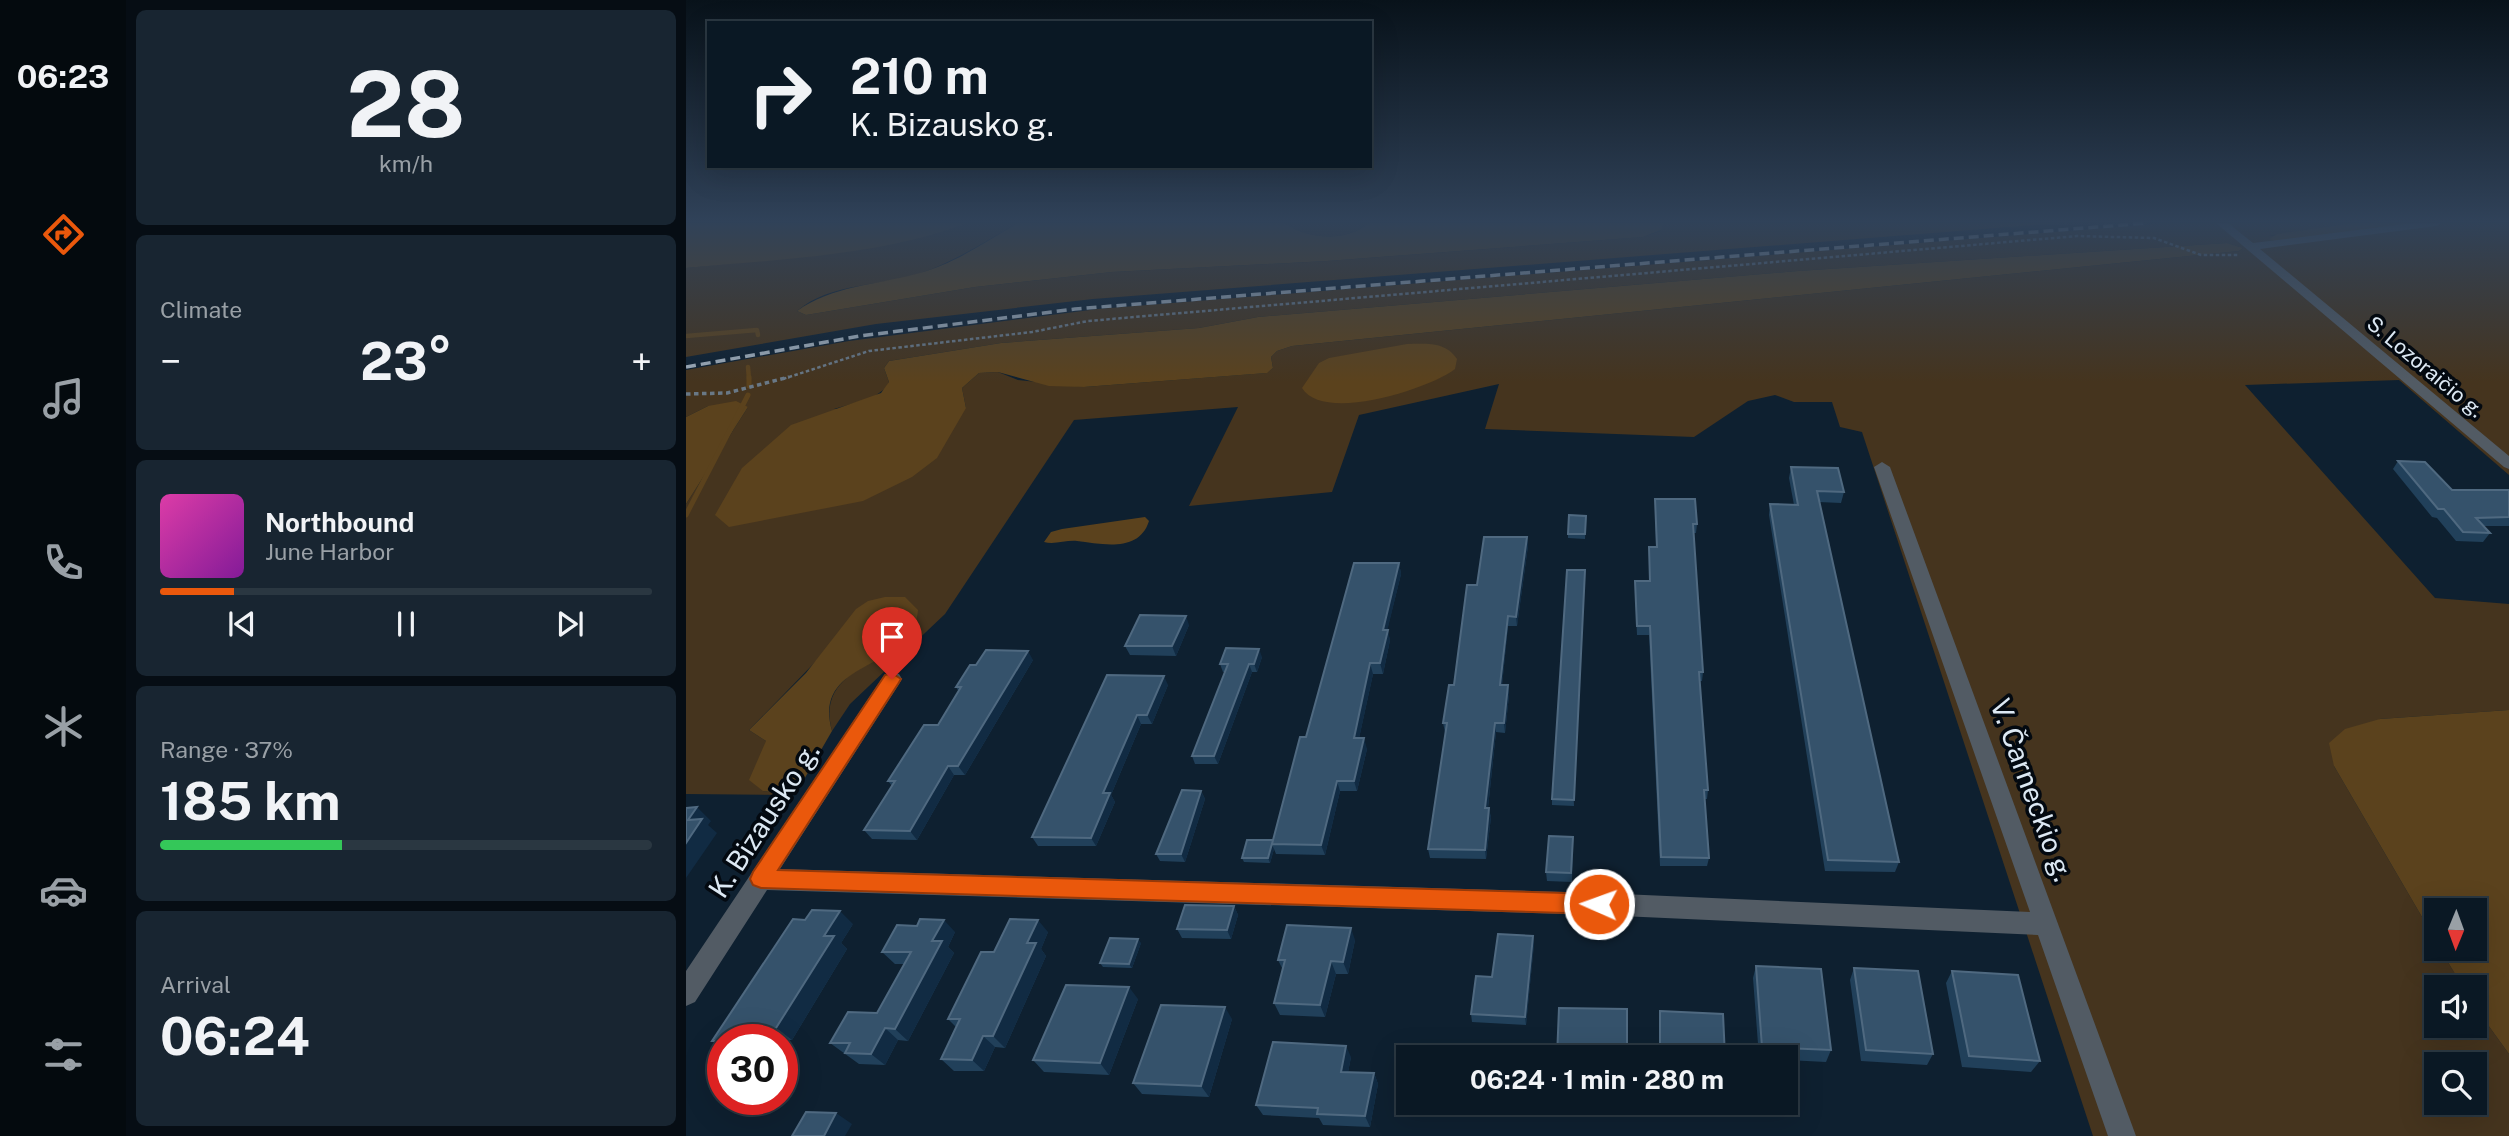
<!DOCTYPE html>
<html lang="en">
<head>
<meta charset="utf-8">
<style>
	:root { --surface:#0a1824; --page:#182531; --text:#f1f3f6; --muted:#99a0a6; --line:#2a3741; --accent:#ea580c }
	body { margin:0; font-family:"Public Sans",sans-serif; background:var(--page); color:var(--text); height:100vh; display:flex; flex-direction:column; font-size:26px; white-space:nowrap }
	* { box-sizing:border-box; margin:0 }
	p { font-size:23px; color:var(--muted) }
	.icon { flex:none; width:38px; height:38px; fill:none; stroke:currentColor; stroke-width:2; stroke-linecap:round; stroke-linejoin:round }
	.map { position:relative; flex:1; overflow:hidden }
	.drawer { display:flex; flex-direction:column; gap:10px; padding:10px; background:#060d14; width:560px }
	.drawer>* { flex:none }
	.guide { position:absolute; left:21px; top:21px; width:665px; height:147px; border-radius:0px; box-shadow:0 7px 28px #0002,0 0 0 2px var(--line); background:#0a1824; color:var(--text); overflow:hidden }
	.needle { width:46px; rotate:181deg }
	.controls { position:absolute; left:1738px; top:898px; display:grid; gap:14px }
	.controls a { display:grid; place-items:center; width:63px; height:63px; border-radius:0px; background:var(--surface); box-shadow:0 7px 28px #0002,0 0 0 2px var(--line); font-size:35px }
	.speed { position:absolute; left:21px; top:1024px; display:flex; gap:14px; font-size:35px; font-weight:700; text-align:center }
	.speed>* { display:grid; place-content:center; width:91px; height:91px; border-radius:50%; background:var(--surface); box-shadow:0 7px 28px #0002,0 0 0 2px var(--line); line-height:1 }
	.speed .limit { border:10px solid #d22; background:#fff; color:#111 }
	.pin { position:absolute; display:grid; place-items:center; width:60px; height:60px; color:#fff; margin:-72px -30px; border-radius:50% 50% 50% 0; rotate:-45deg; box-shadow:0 0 7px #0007 }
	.pin .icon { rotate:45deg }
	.me { position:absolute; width:77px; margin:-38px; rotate:272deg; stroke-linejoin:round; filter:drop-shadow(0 0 5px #0008) }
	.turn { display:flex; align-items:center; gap:24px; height:147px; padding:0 28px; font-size:32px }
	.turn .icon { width:91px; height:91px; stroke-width:2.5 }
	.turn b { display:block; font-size:49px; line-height:60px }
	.big { font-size:52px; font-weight:700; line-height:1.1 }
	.drawer .card { flex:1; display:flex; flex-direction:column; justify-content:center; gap:10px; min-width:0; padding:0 24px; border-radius:10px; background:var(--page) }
	.drawer .dial { align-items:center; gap:0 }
	.dial b { font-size:91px; line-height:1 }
	.song { display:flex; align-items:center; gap:21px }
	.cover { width:84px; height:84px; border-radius:10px; background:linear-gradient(135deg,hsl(320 70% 55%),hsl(290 70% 35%)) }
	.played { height:7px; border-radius:4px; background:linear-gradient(90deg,var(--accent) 15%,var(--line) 15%) }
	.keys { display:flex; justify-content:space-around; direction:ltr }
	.heat { display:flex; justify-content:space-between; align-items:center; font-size:38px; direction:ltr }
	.charge { height:10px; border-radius:5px; background:linear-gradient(90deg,#34c759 37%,var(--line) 0) }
	.trip { position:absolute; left:710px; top:1045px; width:402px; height:70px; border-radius:0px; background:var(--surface); box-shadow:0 7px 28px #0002,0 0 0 2px var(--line); font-weight:700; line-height:70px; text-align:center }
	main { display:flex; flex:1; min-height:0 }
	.dock { display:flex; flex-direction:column; width:126px; justify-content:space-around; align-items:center; background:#040a0e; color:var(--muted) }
	.dock .icon { width:49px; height:49px }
	.dock .selected { color:var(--accent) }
	.dock b { font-size:32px; color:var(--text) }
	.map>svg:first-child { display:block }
</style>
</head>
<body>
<main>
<nav class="dock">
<b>06:23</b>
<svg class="icon selected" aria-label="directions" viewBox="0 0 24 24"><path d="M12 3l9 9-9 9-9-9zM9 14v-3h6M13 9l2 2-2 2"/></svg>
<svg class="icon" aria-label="music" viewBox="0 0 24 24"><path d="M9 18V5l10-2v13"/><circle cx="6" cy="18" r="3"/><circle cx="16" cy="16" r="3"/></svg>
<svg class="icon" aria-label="phone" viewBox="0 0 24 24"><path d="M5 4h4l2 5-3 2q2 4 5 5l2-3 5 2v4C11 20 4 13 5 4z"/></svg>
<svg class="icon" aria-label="climate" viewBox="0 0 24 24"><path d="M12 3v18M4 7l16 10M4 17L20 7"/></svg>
<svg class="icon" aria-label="car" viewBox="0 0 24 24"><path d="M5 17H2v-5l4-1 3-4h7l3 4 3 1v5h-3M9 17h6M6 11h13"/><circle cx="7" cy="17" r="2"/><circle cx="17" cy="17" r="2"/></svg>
<svg class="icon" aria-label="filters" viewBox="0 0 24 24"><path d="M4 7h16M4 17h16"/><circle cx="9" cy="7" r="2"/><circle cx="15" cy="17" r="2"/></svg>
</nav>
<section class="drawer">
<div class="card dial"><b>28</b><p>km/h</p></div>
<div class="card"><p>Climate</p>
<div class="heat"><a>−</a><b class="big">23°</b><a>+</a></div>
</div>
<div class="card">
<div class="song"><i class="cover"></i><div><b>Northbound</b><p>June Harbor</p></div></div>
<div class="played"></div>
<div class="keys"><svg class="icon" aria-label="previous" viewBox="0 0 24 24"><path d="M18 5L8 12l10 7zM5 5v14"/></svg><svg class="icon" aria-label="pause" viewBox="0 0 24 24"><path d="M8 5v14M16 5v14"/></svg><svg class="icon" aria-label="next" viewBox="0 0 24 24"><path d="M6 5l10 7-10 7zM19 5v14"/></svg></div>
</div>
<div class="card"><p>Range · 37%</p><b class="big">185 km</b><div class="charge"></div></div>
<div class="card"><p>Arrival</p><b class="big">06:24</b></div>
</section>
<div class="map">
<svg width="1823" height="1136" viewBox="0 0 1823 1136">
	<rect width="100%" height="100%" fill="#0e2030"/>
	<!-- green -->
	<path fill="#45341e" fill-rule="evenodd" d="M282,223H332C300,241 270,261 235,273C194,287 145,282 111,311L120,315L289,287L426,272L641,261L957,237L974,231L978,223H1374L407,299L190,324L0,357V268C95,258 191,253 282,223Z
		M598,223H683C659,243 622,239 598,223Z
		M1481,223H1666L1583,236L1726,223H1823V475L1713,380L1559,385L1749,598L1823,604V710L1694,719L1648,766L1750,941V948L1754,949L1777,987H1750V1026H1788L1789,1007L1823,1054V1136H1407L1176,432L1154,427L1146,402H1108L1089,395L1062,401L1008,437L799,429L813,384L673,415L646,492L503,506L552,407L388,420L259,614L164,704L146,731C134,686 167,671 204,653L134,657L63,730L80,741L77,791L109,795L0,794V504L62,407L22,406L0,417V370L163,341L412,309ZM1541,243L1557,248L1553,251L606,346L591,351L585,357L587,368L580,373L398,387L332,380L312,372L293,373L276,388L280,408L148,409L186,398L200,388L203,382L198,368L203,361L315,343L513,328L572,317L1112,271ZM1750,1064H1788V1102H1750Z"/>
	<!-- forest -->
	<path fill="#5b421d" d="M0,223H282C193,256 94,259 0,268Z
		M332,223H598C622,239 659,243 683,223H978L975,230L957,237L641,261L426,272L289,287L120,315L111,311C146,286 189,285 230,274C267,265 299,242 332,223Z
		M1666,223H1726L1592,242L1583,239L1591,234Z
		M1541,243L1557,248L1553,251L606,346L591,351L585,357L587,368L581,373L398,387L363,386L312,372L293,373L276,388L280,408L251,458L226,477L177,501L43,527L29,515L56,468L105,425L195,393L203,382L198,368L203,361L315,343L513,328L572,317L1112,271Z
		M721,344C740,344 759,341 771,359L769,369C743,389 637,423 616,388L633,363L643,358Z
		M50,401L62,407L0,504V417L22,406Z
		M459,517L463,521C453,553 416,544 391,541C380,540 368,545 358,542L365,532L376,529Z
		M199,597H219L232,610C227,673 125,657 146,731L109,795L77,791L63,780L80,741L63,730L120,673L170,609L182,601Z
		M1823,710V1054L1789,1007L1788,987H1777L1754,949L1788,948V910H1750V941L1648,766L1643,743L1659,729L1694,719Z"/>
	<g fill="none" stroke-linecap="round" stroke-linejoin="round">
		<!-- stream-far1 -->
		<path stroke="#5b421d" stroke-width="4.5" d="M0,336L71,330L72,335
			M62,367L63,379"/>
		<!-- stream -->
		<path stroke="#5b421d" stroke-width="5" d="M63,377V386
			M0,515L62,395"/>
		<!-- path-far1 -->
		<path stroke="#697886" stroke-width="2.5" stroke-dasharray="3.5 2.5" stroke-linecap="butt" d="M97,379L183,351L346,332L402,321L1391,236L1468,238L1515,255H1552"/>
		<!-- path -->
		<path stroke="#697886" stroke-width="3.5" stroke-dasharray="4.5 3.5" stroke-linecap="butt" d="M0,394L41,393L103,377"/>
		<!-- minor -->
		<path fill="#525b64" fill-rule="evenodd" d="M1530,223H1542L1567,243L1727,223H1755L1750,226L1574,249L1823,456V469L1818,467Z
			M1196,462L1204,467L1450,1136H1422L1352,935L913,915L81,890L9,1002L0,1006V971L199,674H213L216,679L213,684L94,869L913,893L1344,912L1188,467Z"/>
		<!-- rail -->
		<path stroke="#9eacb9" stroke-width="3.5" stroke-dasharray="10 5" stroke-linecap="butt" d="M0,367L174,336L389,309L1460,223"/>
	</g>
	<!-- wall -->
	<path fill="#21405a" d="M1712,461L1766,490H1823V526H1797L1804,533L1797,542L1770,541L1751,518L1746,517L1707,469Z
		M1105,467L1158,492L1155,503L1133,502L1213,862L1209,872L1139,871L1083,515L1084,504L1108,505L1103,478Z
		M969,499L1011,524L1010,533H1007L1017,672L1016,681H1014L1022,790L1021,799H1018L1023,858L1021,866H974L963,635H951L949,590V581H963V547H970Z
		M900,516L899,539L882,538V534Z
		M841,537L842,546L831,626H822L816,685H822L823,695L819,733L810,732L802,808L805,817L800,859L744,858L742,849L760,732H759L757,723L768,685L791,585Z
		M713,563L715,574L701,630L704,640L697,674H687L673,738L681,749L671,791H654L639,855L590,854L588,849L584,863L558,862L556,858L587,840L620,737Z
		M881,570L888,806L866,805V799Z
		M503,625L490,656L444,655L439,646Z
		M576,657L571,672H566L532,764H509L506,756L539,672H537L534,664Z
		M347,660L279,775H268L231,840L186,839L178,830L206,786L202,781L252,725L273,692L270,687L290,665Z
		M421,675L482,685L466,724H455L425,795L429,802L410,846H352L346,837Z
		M515,791L519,799L499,862L474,861L470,854Z
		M887,837L886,882L861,881L860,872Z
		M548,906L552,915L545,939L496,938L491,929Z
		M167,924L155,943L161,949L106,1040H37V1053L34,1051L36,1047L26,1041Z
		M269,932L262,947L268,953L222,1041L212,1040L199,1065L173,1064L144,1043L191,1013L218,964H209L196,952Z
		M362,932L355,949L360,956L319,1048L309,1047L298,1071H268L255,1059L270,1027L262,1019L308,952Z
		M847,936L848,944L840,1025L786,1022L785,1014L806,977Z
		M669,940L662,974H650L639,1017L594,1015L588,1003L597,970L592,960Z
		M455,943L446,968L417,967L414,963Z
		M1070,966L1145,1050L1140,1062L1101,1060V1057H1073L1067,978Z
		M1168,968L1247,1054L1241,1065L1175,1061L1164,980Z
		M1266,971L1354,1061L1345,1072L1276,1067L1260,983Z
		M452,999L423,1075L358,1072L347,1060Z
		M974,1011L1039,1057H973Z
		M546,1019L523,1097L456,1094L447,1083Z
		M665,1057L662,1072L688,1073L692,1084L684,1127L637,1125L633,1118L577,1115L570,1105Z
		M973,1102H1039L1038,1108L973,1104Z"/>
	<!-- shaded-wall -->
	<path fill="#112b43" d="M841,537L842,546L831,626L830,617Z
		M713,563L715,574L699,640L697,630Z
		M500,616L503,625L490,656L486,646Z
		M822,616V626L815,695L814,685Z
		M702,630L704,640L697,674L694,663Z
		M573,649L576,657L571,672L568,664Z
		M342,651L347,660L279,775L272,766Z
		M684,663L687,674L671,748L668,738Z
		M563,664L566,672L532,764L528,756Z
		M478,676L482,685L466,724L461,715Z
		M822,685L823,695L819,733L818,723Z
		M451,715L455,724L425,795L429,802L410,846L405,838L417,793Z
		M809,723L810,732L801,817L799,808Z
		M678,738L681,749L671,791L668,781Z
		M262,766L268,775L231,840L224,831Z
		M651,781L654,791L639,855L635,845Z
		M515,791L519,799L499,862L495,854Z
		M11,807L25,821L22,825L31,833L0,878V843L2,820Z
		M803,808L805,817L800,859L799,850Z
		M586,845L588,849L584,863L582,858Z
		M548,906L552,915L545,939L541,930Z
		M154,911L167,924L155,943L161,949L106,1040L90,1028L138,936Z
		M258,920L269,932L262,947L268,953L222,1041L209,1029L246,941Z
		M352,920L362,932L355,949L360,956L319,1048L307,1036L341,943Z
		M665,928L669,940L662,974L657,962Z
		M847,936L848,944L840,1025L839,1017Z
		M452,939L455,943L446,968L443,964Z
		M645,961L650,974L639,1017L634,1005Z
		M443,987L452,999L423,1075L414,1063Z
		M539,1007L546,1019L523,1097L515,1086Z
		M80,1028L95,1040H72Z
		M199,1028L212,1040L199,1065L185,1054Z
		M297,1036L309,1047L298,1071L286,1060Z
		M660,1046L665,1057L660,1083L655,1072Z
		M688,1073L692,1084L684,1127L679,1116Z
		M150,1113L166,1124L159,1136H138Z"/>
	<!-- building -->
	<path fill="#35526b" stroke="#4f6980" stroke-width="2" d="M1712,461L1739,462L1766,490H1823V517L1790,518L1804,533L1777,532L1758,509H1752Z
		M1105,467L1152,468L1158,492L1131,491L1213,862L1142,860L1084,504L1112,505Z
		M969,499H1009L1011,524H1007L1017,672H1013L1022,790H1018L1023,858L975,857L964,626H951L949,581H964L963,547H971Z
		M883,515L900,516L899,534H882Z
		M798,537H841L830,617L822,616L814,685H822L818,723H809L799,808H803L799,850L742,849L761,723H757L763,685H768L781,585H791Z
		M668,563H713L697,630H702L694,663H684L668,738H678L668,781H651L635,845L586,844L614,737H620Z
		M881,570H899L888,800L866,799Z
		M454,615L500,616L486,646H439Z
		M540,648L573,649L568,664H563L528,756H506L542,664H534Z
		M300,650L342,651L272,766H262L224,831L178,830L209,781H202L238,725H252L275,687H270L284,665H290Z
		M421,675L478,676L461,715H451L417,793H424L405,838L346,837Z
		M496,790L515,791L495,854H470Z
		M11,807L2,820L16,819L0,843V808Z
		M863,836L887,837L885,873L860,872Z
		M561,840H587L582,858H556Z
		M499,905L548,906L541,930L491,929Z
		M126,910L154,911L138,936H148L90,1028H80L72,1040H37V1041H26L107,919L119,920Z
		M234,919L258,920L246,941H256L209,1029L199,1028L185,1054L159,1053L164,1043H144L162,1012L191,1013L225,952H196L211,925L231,926Z
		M324,919L352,920L341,943H350L307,1036H297L286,1060L255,1059L274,1019H262L295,952H308Z
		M601,925L665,928L657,962L645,961L634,1005L588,1003L599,960H592Z
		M812,934L847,936L839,1017L785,1014L790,976L806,977Z
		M424,938L452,939L443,964L414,963Z
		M1070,966L1135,969L1145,1050L1076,1047Z
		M1168,968L1232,971L1247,1054L1180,1050Z
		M1266,971L1332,975L1354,1061L1283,1056Z
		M380,985L443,987L414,1063L347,1060Z
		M475,1005L539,1007L515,1086L447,1083Z
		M873,1008L941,1009V1057H871Z
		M974,1011L1037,1014L1039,1057H974Z
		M587,1042L660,1046L655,1072L688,1073L679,1116L631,1114L632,1108L570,1105Z
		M120,1112L150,1113L138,1136H106Z"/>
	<!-- sky -->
	<linearGradient id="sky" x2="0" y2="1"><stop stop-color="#08121a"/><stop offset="0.58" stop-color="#304259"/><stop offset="1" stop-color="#304259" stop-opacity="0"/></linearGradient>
	<rect width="1823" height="382" fill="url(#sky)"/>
	<!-- route -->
	<path fill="#ea580c" stroke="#983908" stroke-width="2" d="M206,673L215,679L212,684L92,870L913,894L921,896L924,904L921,911L913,914L75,888L67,885L64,879L67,872L199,675Z"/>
	<g text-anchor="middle" stroke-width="7" stroke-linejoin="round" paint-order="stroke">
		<!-- far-street labels -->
		<g font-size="21" fill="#dce8f3" stroke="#030910">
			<text transform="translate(1739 367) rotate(40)" y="7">S. Lozoraičio g.</text>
		</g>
		<!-- near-street labels -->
		<g font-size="28" fill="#dce8f3" stroke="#030910">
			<text transform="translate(1346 790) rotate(70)" y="10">V. Čarneckio g.</text>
			<text transform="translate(78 820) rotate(-57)" y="10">K. Bizausko g.</text>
		</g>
	</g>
</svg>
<div class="controls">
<a><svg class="needle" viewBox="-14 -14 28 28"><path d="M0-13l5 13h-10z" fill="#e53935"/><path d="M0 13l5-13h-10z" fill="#99a0a6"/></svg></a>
<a><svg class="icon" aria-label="sound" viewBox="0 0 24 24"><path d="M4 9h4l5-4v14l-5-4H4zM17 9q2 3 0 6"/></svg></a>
<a><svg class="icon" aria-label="search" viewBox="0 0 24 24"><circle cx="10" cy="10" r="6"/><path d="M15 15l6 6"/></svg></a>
</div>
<div class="speed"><div class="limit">30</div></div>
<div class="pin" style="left:206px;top:679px;background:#d93025"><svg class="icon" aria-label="arrive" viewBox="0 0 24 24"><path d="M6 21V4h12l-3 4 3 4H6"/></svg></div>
<svg class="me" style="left:913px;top:904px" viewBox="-20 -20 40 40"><circle r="17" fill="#ea580c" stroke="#fff" stroke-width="3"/><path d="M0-11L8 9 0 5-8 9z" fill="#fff"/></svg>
<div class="trip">06:24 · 1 min · 280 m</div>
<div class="guide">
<div class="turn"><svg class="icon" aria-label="right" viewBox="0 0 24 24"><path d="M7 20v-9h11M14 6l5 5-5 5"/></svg><div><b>210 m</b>K. Bizausko g.</div></div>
</div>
</div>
</main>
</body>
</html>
